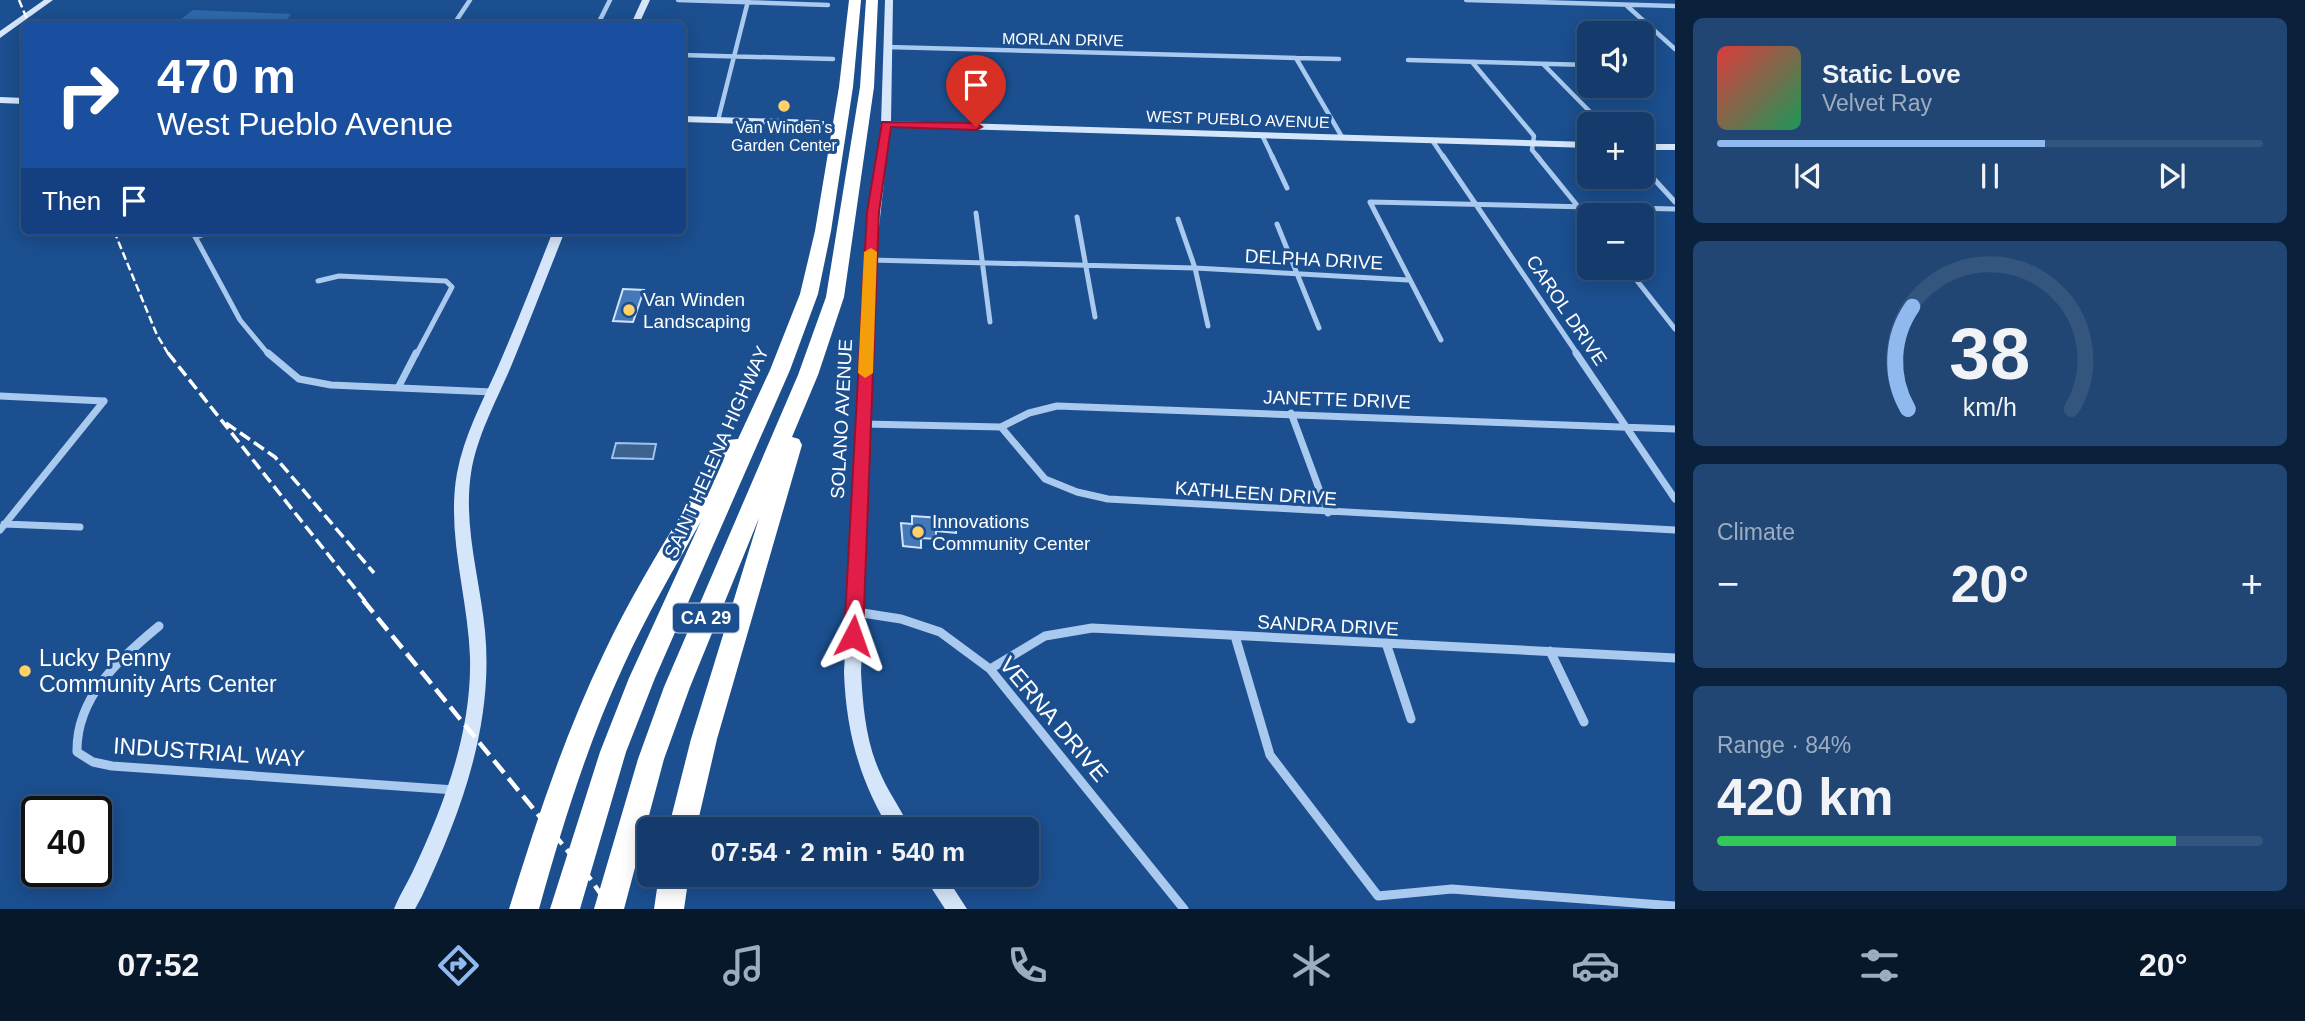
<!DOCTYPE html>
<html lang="en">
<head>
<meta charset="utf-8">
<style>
	:root { --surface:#143b6b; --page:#214673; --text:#f1f3f6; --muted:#9dadc1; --line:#33557e; --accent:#90b9f0 }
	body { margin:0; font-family:Arial,sans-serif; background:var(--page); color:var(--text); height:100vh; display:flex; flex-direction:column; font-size:26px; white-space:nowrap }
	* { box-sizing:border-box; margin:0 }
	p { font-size:23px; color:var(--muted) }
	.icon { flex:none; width:38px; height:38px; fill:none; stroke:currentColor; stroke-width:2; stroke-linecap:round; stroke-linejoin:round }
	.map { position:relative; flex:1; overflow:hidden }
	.details { display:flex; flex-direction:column; gap:18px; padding:18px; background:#0b203b; width:630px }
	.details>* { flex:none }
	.hud { position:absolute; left:21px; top:21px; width:665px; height:214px; border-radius:10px; box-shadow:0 4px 18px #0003,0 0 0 2px var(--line); background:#1a4fa0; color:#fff; overflow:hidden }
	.fabs { position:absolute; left:1577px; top:21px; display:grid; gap:14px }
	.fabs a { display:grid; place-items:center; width:77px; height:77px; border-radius:10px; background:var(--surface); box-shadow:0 4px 18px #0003,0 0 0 2px var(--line); font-size:35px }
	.speed { position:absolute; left:21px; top:796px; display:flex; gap:14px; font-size:35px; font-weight:700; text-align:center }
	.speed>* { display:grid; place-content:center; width:91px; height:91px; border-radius:50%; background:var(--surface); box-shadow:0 4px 18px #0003,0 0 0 2px var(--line); line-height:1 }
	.speed .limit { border:4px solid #111; border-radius:10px; background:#fff; color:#111 }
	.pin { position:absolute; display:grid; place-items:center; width:60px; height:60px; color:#fff; margin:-72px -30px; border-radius:50% 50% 50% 0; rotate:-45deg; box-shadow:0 0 7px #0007 }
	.pin .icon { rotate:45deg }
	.me { position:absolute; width:77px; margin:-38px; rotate:4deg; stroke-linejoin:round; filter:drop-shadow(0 0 5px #0008) }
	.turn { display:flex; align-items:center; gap:24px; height:147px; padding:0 21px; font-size:32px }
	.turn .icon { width:91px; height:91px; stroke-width:2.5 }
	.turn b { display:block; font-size:49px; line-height:60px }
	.then { display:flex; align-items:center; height:66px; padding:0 21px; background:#0003; gap:14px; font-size:26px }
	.big { font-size:52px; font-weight:800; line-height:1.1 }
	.details .widget { flex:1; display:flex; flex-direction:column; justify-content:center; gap:10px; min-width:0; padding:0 24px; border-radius:10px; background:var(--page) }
	.details .dial { align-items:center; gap:0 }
	.dial svg { height:182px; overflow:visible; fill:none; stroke:var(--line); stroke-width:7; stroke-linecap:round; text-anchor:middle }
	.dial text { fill:var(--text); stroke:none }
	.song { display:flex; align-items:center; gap:21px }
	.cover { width:84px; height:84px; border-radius:10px; background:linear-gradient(135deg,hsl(0 70% 55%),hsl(150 70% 35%)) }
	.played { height:7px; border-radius:4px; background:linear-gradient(90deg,var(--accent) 60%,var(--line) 60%) }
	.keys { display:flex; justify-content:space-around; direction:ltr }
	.heat { display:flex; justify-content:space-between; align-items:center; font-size:38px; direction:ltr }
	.charge { height:10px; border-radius:5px; background:linear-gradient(90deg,#34c759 84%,var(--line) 0) }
	.trip { position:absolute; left:637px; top:817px; width:402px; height:70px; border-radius:10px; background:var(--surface); box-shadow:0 4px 18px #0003,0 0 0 2px var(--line); font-weight:800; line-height:70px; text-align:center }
	.menu { display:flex; height:112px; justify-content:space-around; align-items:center; background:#08182b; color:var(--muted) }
	.menu .icon { width:49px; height:49px }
	.menu .on { color:var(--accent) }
	.menu b { font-size:32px; color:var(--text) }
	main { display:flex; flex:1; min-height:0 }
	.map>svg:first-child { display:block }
</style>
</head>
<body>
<main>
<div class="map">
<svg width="1675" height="909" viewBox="0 0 1675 909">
	<rect width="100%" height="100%" fill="#1b4f8f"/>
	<!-- green -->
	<path fill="#2e69ad" d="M193,10L291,14L283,24H175Z"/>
	<!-- water -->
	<path fill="#3c6290" stroke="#9cc4f0" stroke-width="2" d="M616,443L656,444L653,459L612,458Z"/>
	<!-- building -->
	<path fill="#4478b7" stroke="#cfe3fa" stroke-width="2" d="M623,289L644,290L633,322L613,321Z
		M912,516L956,519V533L936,531V539L921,538V548L903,546L901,523L912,524Z"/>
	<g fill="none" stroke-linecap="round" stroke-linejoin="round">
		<!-- street-far3 -->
		<path stroke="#a9c9ee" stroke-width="4.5" d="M678,0L828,5
			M1466,0L1675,6
			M1626,5L1675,49
			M454,24L470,0
			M598,24L610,0
			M887,47L1296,58L1342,137
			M682,55L833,59
			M1296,58L1339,59
			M1408,60L1589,65
			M1472,62L1534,136L1532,150L1539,158
			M1544,65L1602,124
			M718,120L748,1
			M1262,135L1273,158
			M1432,140L1444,158"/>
		<!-- street-far2 -->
		<path stroke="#a9c9ee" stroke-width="5" d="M1272,156L1287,188
			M1443,156L1578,355
			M1537,156L1589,220
			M1642,166L1675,202
			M976,213L990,322
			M1077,217L1095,317
			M1178,219L1195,268L1208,326
			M1277,224L1319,328
			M192,231L240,320L269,355
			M195,237L214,231
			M870,260L1195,268L1408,280
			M1627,268L1675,329
			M318,281L339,276L446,281L452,287L416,355
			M1441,340L1370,202L1675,209"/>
		<!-- street-far1 -->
		<path stroke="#a9c9ee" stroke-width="7" d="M268,353L299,379L331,385L492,392
			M1576,353L1675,499
			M399,386L416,353
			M0,396L104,401
			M1291,413L1328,513
			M864,424L1001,427L1045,479L1077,492L1108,499L1675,530
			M1001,427L1029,413L1057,406L1675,429
			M4,524L80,527
			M0,530L104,401"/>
		<!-- street -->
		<path stroke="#a9c9ee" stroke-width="9" d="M856,612L901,619L940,632L990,669L1184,909
			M159,626C119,659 76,697 77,752L93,762L112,766L455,790
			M1235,636L1270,755L1378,896L1452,889L1675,906
			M1386,643L1411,719
			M1550,651L1584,722
			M990,669L1045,636L1092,628L1675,658"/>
		<!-- secondary -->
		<path fill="#d6e6fa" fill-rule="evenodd" d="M44,0H53L0,38V31Z
			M642,0H650L639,24H631Z
			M885,0H893L891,121L1589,142V148L890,127L878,236L861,672C863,708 866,744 882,777C890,795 903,811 910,830H890C859,780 846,730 844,672L866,236L881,124Z
			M0,97L24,98V104L0,103Z
			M682,116L819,120L824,123L819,126L682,122Z
			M1642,144H1675V150H1642Z
			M553,231H565C547,276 530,320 512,364C497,400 477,435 471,473C463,527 480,579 485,631C494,724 461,813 422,896L415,909H394C399,896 407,884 413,871C444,805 472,732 470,657C468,596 446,534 457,473C464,436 482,402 497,369C517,323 535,277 553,231Z
			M923,875H945L967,909H945Z"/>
		<!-- highway -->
		<path fill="#fff" fill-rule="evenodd" d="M849,0H861L853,87L831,231L818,294L790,370L655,678L626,752L580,909H550L600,752L629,678L701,521C674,569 646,616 623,667C587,745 562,827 539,909H509C536,822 564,736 604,653C639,579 684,511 727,440L738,439L770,370L800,294L815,231L839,87Z
			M866,0H878L874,87L844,297L818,375L792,437L799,439L802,445L717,739L696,830H668L691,739L759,518L690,687L664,759L624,909H594L638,759L664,687L798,375L826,297L860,87Z
			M659,875H689L684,909H654Z"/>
		<!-- rail-far2 -->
		<path stroke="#fff" stroke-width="2.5" stroke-dasharray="8 3.5" stroke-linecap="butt" d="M19,0L29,24
			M114,231L157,335L169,355"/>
		<!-- rail-far1 -->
		<path stroke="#fff" stroke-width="3.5" stroke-dasharray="12 5" stroke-linecap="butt" d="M168,353L365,601
			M226,423L275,457L374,573"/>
		<!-- rail -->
		<path stroke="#fff" stroke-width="4.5" stroke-dasharray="16 7" stroke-linecap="butt" d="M363,600L589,877L611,909"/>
	</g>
	<!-- route -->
	<path fill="#e11d48" stroke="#92132f" stroke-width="2" d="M882,122L976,123L982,127L976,130L891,127L879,212L863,636L860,642L853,645L847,642L844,636L867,212Z"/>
	<!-- slow -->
	<path fill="#f59e0b" d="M871,248L877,252L873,373L865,378L858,373L864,252Z"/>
	<!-- markers -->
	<g fill="#ffd166" stroke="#1b4f8f" stroke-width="2.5">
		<circle cx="784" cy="106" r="7"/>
		<circle cx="629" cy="310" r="7"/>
		<circle cx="918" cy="532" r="7"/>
		<circle cx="25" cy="671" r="7"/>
	</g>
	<g text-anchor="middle" stroke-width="6" stroke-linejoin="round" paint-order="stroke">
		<!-- far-street labels -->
		<g font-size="16" fill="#fff" stroke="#1b4f8f">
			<text transform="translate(1063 39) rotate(1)" y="6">MORLAN DRIVE</text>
			<text transform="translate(1238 119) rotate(2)" y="6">WEST PUEBLO AVENUE</text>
		</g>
		<!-- far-poi labels -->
		<g font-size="16" fill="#fff" stroke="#1b4f8f">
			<text x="784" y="133">Van Winden’s<tspan x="784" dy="18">Garden Center</tspan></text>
		</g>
		<!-- shield labels -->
		<rect fill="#1b4f8f" stroke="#bbcadd" stroke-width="2" x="673" y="603.5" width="66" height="29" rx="5"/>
		<g font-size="18" font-weight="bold" fill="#fff">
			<text x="706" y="624">CA 29</text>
		</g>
		<!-- street labels -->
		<g font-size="19" fill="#fff" stroke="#1b4f8f">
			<text transform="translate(1314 259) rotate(3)" y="7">DELPHA DRIVE</text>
			<text transform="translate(1567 310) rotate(56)" y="7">CAROL DRIVE</text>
			<text transform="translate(1337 399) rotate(2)" y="7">JANETTE DRIVE</text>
			<text transform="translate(841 419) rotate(-87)" y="7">SOLANO AVENUE</text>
			<text transform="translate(716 452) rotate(-66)" y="7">SAINT HELENA HIGHWAY</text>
			<text transform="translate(1256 493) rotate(4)" y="7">KATHLEEN DRIVE</text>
			<text transform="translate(1328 625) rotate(3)" y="7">SANDRA DRIVE</text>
		</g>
		<!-- poi labels -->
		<g font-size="19" fill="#fff" stroke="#1b4f8f" text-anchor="start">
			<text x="643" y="306">Van Winden<tspan x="643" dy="22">Landscaping</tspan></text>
			<text x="932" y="528">Innovations<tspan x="932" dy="22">Community Center</tspan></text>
		</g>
		<!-- near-poi labels -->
		<g font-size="23" fill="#fff" stroke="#1b4f8f" text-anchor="start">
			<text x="39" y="666">Lucky Penny<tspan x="39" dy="26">Community Arts Center</tspan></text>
		</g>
		<!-- near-street labels -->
		<g font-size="23" fill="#fff" stroke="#1b4f8f">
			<text transform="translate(1054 719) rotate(50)" y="8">VERNA DRIVE</text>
			<text transform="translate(209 752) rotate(4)" y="8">INDUSTRIAL WAY</text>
		</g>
	</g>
</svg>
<div class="fabs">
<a><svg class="icon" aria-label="sound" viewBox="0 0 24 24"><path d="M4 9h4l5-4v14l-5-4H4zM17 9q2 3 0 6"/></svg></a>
<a>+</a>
<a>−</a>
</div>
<div class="speed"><div class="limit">40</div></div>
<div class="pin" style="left:976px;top:127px;background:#d93025"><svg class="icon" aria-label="arrive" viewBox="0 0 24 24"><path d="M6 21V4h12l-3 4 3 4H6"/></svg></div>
<svg class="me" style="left:853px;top:636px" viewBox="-20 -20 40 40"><path d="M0-17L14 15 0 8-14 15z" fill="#e11d48" stroke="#fff" stroke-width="4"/></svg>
<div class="trip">07:54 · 2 min · 540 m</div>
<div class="hud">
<div class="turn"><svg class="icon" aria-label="right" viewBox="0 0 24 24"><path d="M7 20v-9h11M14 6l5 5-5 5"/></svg><div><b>470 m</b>West Pueblo Avenue</div></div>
<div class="then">Then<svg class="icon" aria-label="arrive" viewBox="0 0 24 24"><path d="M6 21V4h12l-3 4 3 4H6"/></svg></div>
</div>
</div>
<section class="details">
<div class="widget">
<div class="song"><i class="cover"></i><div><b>Static Love</b><p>Velvet Ray</p></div></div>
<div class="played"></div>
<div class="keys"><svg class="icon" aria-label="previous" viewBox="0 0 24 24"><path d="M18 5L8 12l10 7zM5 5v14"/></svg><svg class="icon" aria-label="pause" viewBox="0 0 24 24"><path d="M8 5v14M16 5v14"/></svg><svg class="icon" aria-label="next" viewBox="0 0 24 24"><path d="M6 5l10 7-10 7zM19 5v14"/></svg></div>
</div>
<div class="widget dial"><svg viewBox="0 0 100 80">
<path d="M14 69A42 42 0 1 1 86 69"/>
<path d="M14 69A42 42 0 0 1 16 24" stroke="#90b9f0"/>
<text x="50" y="56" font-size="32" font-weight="700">38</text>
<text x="50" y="72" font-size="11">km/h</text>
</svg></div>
<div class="widget"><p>Climate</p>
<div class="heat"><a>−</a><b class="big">20°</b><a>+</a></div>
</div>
<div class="widget"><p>Range · 84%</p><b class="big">420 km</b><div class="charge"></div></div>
</section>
</main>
<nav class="menu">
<b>07:52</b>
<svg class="icon on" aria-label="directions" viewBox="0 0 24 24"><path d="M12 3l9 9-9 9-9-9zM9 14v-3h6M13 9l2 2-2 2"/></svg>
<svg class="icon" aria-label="music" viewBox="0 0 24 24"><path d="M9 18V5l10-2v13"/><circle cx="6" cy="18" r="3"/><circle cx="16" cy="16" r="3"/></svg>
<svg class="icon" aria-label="phone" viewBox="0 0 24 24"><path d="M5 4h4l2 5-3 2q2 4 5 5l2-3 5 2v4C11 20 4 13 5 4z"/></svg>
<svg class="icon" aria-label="climate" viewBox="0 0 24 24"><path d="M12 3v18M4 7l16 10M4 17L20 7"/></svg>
<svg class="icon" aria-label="car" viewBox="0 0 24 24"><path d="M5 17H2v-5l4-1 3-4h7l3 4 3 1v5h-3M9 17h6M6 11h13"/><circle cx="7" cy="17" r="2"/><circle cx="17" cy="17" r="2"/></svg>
<svg class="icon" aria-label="filters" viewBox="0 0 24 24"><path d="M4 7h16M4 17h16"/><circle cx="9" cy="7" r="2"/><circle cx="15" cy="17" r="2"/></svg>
<b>20°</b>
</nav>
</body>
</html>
